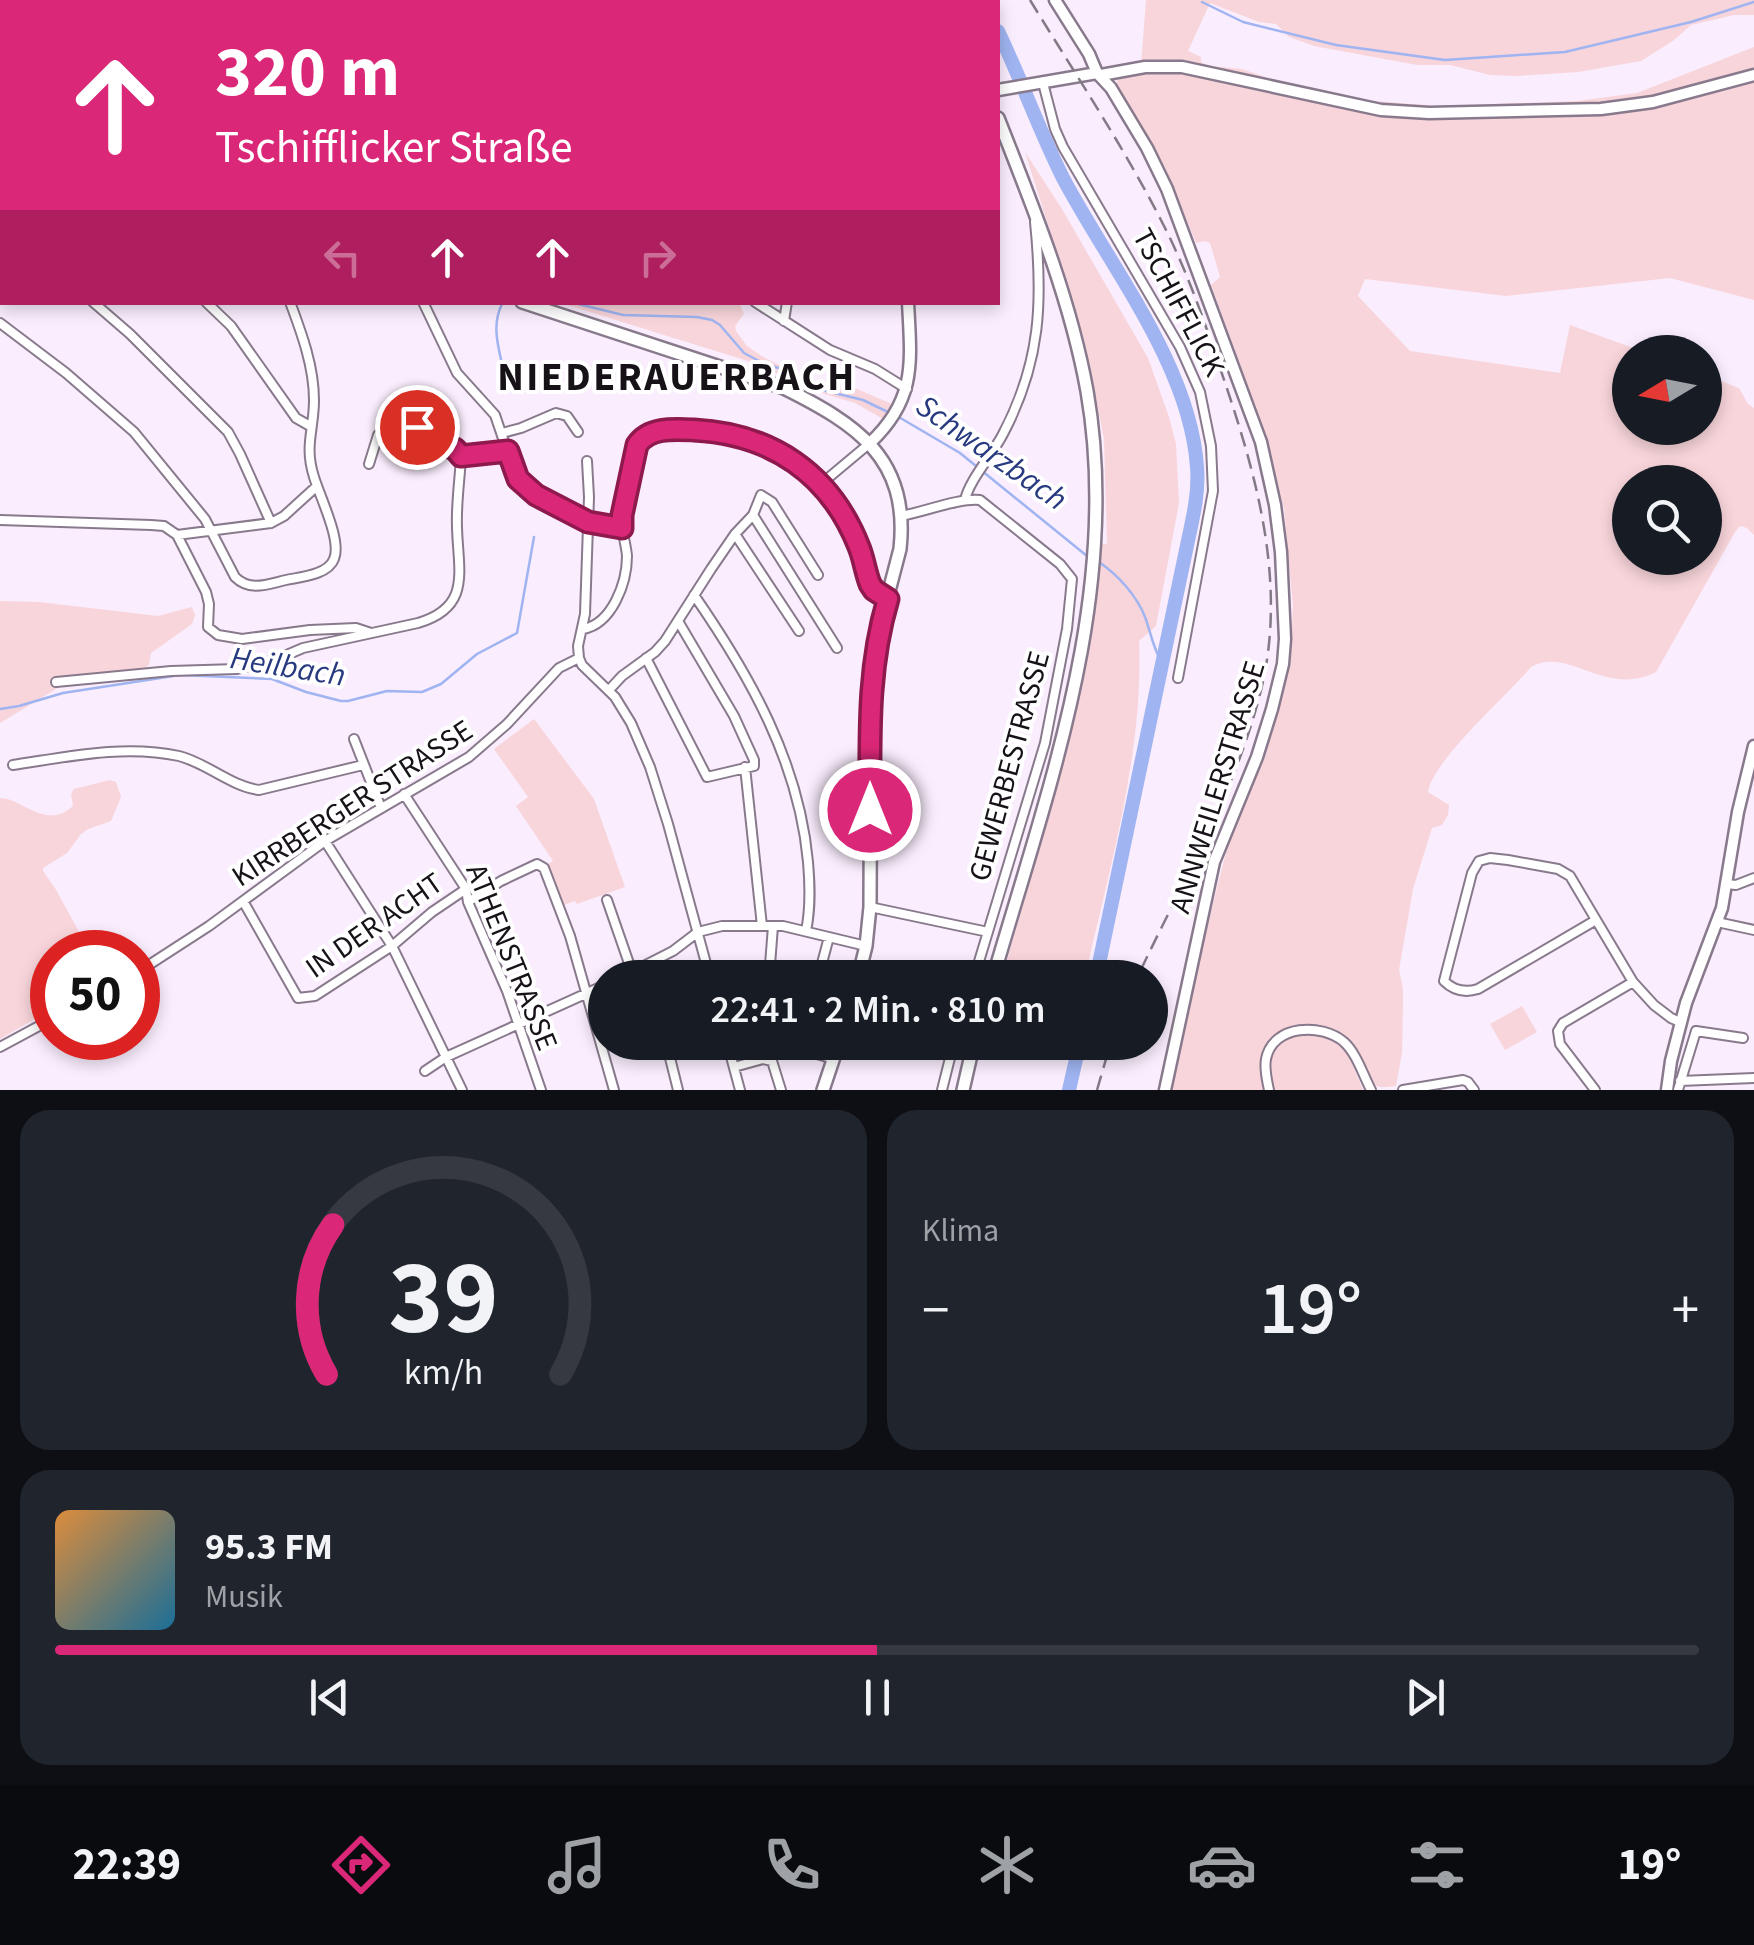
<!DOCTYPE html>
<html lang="de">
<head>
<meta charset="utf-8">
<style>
	:root { --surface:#171b24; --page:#20242c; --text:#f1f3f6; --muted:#9ea1a6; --line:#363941; --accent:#db2777 }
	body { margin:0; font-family:"Source Sans 3",sans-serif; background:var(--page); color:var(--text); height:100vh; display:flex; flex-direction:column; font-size:38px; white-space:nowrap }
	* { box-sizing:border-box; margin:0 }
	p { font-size:32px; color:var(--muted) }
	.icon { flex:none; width:55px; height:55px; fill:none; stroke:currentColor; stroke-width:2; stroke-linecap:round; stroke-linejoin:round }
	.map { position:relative; height:1090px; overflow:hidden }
	.drawer { display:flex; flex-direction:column; gap:20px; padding:20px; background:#0d0f14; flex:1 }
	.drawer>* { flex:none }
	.guide { position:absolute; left:0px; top:0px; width:1000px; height:305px; box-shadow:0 5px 15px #0003; background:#db2777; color:#fff; overflow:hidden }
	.needle { width:65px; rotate:260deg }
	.buttons { position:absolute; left:1612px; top:335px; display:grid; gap:20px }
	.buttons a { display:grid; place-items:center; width:110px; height:110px; border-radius:50%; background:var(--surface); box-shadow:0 5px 15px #0003; font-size:50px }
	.speed { position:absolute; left:30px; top:930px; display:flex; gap:20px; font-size:50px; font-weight:700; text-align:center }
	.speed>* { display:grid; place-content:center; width:130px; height:130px; border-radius:50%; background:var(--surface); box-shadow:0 5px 15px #0003; line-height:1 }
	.speed .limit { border:15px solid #d22; background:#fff; color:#111 }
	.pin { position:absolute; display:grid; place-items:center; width:85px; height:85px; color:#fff; margin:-42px; border:5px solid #fff; border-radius:50%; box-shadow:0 2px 10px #0007 }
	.me { position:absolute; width:110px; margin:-55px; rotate:0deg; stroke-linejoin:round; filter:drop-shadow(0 0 8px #0008) }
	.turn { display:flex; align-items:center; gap:35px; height:210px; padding:0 50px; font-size:45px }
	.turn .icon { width:130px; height:130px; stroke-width:2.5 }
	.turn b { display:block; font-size:70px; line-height:85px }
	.lanes { display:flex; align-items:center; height:95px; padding:0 50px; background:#0003; justify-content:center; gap:50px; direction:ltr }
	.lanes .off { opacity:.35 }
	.big { font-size:75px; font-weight:600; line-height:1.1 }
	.drawer .tile { flex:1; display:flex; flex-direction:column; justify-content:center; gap:15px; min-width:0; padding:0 35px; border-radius:30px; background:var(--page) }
	.drawer .dial { align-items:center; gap:0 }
	.dial svg { height:260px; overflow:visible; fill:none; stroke:var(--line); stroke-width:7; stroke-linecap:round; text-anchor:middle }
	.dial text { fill:var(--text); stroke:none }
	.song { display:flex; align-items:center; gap:30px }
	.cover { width:120px; height:120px; border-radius:15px; background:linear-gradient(135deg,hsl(30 70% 55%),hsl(200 70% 35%)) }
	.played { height:10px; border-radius:5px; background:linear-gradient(90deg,var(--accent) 50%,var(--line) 50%) }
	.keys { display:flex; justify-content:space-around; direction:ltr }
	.heat { display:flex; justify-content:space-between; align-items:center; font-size:55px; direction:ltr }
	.drawer .tiles { flex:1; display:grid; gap:20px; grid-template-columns:1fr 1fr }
	.tile:last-child { grid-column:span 2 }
	.trip { position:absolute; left:588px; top:960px; width:580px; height:100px; border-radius:50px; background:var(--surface); box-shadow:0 5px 15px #0003; font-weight:600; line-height:100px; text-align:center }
	.tabs { display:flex; height:160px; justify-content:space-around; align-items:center; background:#090b0e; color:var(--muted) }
	.tabs .icon { width:70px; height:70px }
	.tabs .on { color:var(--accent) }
	.tabs b { font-size:45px; color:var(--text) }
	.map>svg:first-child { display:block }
</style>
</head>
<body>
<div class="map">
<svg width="1754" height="1090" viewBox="0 0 1754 1090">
	<rect width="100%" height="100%" fill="#faedfd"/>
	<!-- green -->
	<path fill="#f8d5da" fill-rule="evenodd" d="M1146,0H1754V15H1734L1691,25L1674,40L1641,61L1578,72L1517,76L1490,75L1450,65H1417L1314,46L1289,37L1276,24L1259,22L1210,3L1188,51L1201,57V62L1210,66L1242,69L1279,82L1362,100L1437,106L1577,101L1637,93L1754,47V300L1670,278L1506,296L1365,279L1358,296L1410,351L1560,373L1570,325L1644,352H1630V428H1705V375L1739,388L1748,404L1754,408V535L1747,528L1740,526L1735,532L1656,672C1604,698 1569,646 1531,667C1507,696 1433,760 1428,792L1449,805L1448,815L1442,825L1432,828L1413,889L1399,970L1403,989V1005L1402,1053L1396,1086C1371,1090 1372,1084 1361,1063L1354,1068L1363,1090H1172L1207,927L1230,837L1265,757L1290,665L1293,606L1284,508L1266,437L1211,285L1220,277L1210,243L1204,241L1196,243L1165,167L1117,84V80L1141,65ZM1630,482H1705V558H1630Z
		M1025,152L1062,209L1148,358L1169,417L1176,444L1179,503L1156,626L1139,641C1144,751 1109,870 1085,977L1002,978C1042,835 1090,692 1098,544H1107L1104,439L1084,339Z
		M561,303H739L744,314L735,326L736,331L747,346L763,357L826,388L857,389L892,404L883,419L855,403L815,391L751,362Z
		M0,601L39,602L158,616L192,607L195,615L192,624L151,653L149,665L142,670L118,673L61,686L0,723Z
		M534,719L594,799L625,887L577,904L575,901L564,905L547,865L553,861L516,806L528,797L494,749Z
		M110,780L116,782L121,797L111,821L88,829L81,834L67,853L43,868V871L55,888L90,952H52V1009L0,1039V798C22,798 46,831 73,806L71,794L74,789Z
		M1522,1006L1537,1032L1505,1050L1490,1024Z"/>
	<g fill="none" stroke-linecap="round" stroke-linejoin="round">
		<!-- stream -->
		<path stroke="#9fb4f1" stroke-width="2.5" d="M19,0L29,2
			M1202,2L1243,22L1336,45L1445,60L1565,52L1691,22L1754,2
			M570,302L623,315L697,317L712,320L720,325L744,353L759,361L789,372L818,389L863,400L890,413
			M503,368C498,346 491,324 503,302
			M897,416L960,453L1087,556
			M1099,562C1118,575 1137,596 1145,617C1151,633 1153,648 1162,663
			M0,709L19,706L63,693L180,675L272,679L306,692L341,701H348L387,691L422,692L441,684L477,654L517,633L534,537"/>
		<!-- river -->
		<path stroke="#9fb4f1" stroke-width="14" d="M983,0L984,2
			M998,31C1021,79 1039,130 1063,178C1110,267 1190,365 1197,467C1199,490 1194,513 1189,536L1096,978
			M1069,1090L1080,1042"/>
		<defs>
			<path id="minor" d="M415,0L417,2
				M684,0L685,2
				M809,0L811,2
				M1043,83L1055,129L1063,147L1180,347L1200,392L1211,446L1213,491L1178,678
				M0,286L2,282
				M93,302L130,334L228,432L240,454L271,523
				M206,302L231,326L296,418L310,426
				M423,302L457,373L495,415L514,471L523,485L536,495L588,522L622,528
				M755,302L830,350L875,369L907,389
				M784,321L787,302
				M0,323L66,373L134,432L205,519L235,577C250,592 268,584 286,580C300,577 328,575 334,559C342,541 320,497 314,477C304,446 314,430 314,400C314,367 302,334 290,302
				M502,433L521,428L556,413L567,416L578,432
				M461,456L508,451
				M369,464L378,435L386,429L405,422L411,423L432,440L455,449L461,456
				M821,484L870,443
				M965,500C969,480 993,454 1003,434C1041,362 1043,301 1035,222
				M753,515L837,648
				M900,516C925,512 957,498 980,500L1060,564L1072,579L1067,629L1045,743L974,978
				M0,520L151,525L164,526L177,535L206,592L209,604L208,627L218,635L242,639L310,630L356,628L371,633
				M735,534L799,631
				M177,535L271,523L284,516L317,486
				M694,595C750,676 799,762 808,862C810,885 811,907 806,931
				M583,629C612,624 627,583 627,556C626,543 621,531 622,518C623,500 629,482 632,465C634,456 635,443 643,437C651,432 664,430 673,430C757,425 823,464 857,541C867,565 863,585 888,599
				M579,658L582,665L615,697L631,723L650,767L668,824L710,978
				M579,658L578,646L585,614L589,497L587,461
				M646,658L707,777L754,766V760L734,716L678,621
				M56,682L171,671L237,669L275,660L303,648L418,623C472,607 458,571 457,527C456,503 460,479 461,456
				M609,690L622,676L655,652L665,641L711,569L735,534L753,515L761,495L772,502L818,575
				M354,739L381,808
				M13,765C67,757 124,744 179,756C207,763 230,786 259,790L363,765
				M745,767L762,926
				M404,794L466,889L468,902L507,991L541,1090
				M325,841L392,946L462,1090
				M1726,884L1736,885L1754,878
				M607,900L632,972
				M243,901L298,998L315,996L392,946L432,912L466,889
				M468,902L501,881L537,864L544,868L570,936L614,1090
				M870,907L988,932
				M1596,920L1478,989C1465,993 1454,991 1444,981L1472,873L1479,861L1490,858L1508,860L1558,869L1570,876L1633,982L1654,1005L1671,1018L1680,1022
				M1717,922L1754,930
				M138,972L209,926L325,841L469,757L507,724L559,668L579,658
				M620,978L673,951L698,932L722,926H783L866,946
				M769,978L773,926
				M818,978L829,937
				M666,1042L678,1090
				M727,1042L740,1090
				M799,1042L800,1049L834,1059
				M0,1047L52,1019
				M763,1059L764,1042
				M734,1067L763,1059L772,1061L781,1090
				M425,1071L446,1057L605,985
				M1680,1081L1754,1078
				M942,1090L954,1042
				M1269,1090C1267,1080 1264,1069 1266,1059C1273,1024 1322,1023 1344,1042C1357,1054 1363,1075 1371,1090
				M1403,1090L1463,1080L1468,1082L1474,1090
				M1595,1090L1560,1044L1558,1031L1563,1023L1633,982
				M1678,1090L1696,1031L1743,1038"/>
			<path id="tertiary" d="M1055,0L1089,54L1097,73L1111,88L1147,148L1167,189L1261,442L1275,505L1281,552L1285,639L1283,664L1272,709L1257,757L1214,862L1165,1090
				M1101,75L1145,67H1182L1381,110L1429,113L1601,109L1653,102L1754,75
				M998,90L1097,73
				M870,443C917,399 911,362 908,302
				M1667,1090L1671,1061L1686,1003L1722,908L1738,812L1754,746"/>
			<path id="secondary" d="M942,0L944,2
				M0,80L2,82
				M522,302L784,388C856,424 910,458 900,549L876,641L871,677L870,907L866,946L858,978
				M993,978C1048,789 1122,591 1087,391C1070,297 1033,207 998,118
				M823,1090L839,1042
				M963,1090L974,1042"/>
		</defs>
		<!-- minor casing -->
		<use href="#minor" stroke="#887a8c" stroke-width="12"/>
		<!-- tertiary casing -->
		<use href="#tertiary" stroke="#887a8c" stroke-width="15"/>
		<!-- secondary casing -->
		<use href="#secondary" stroke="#887a8c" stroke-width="16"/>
		<!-- minor -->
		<use href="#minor" stroke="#fff" stroke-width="8"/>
		<!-- tertiary -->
		<use href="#tertiary" stroke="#fff" stroke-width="10"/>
		<!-- secondary -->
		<use href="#secondary" stroke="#fff" stroke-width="11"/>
		<!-- rail -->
		<path stroke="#827a84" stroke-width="2.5" stroke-dasharray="15 8" stroke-linecap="butt" d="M1030,0C1077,77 1128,153 1168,234C1189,277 1205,323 1220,368C1255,470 1287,578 1262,686C1237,790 1182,882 1137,978
			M1097,1090L1111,1042"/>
	</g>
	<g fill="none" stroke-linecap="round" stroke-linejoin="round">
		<defs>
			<path id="route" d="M417,427L432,440L455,449L461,456L508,451L518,479L536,495L588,522L622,528V515L637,445C649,427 674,429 694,430C771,434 830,473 859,547C864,559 865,571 870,584L874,590L888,599C867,669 870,738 870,810"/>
		</defs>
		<!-- route casing -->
		<use href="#route" stroke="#8e194d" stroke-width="25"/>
		<!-- route -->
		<use href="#route" stroke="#db2777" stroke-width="18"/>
	</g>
	<g text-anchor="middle" stroke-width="8" stroke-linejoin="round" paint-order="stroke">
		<!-- street labels -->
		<g font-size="30" fill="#171218" stroke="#fff">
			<text transform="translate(1179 302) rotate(62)" y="10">TSCHIFFLICK</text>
			<text transform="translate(1009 766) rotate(-75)" y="10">GEWERBESTRASSE</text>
			<text transform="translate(1217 787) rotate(-73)" y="10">ANNWEILERSTRASSE</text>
			<text transform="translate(352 803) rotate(-33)" y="10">KIRRBERGER STRASSE</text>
			<text transform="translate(374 925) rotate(-35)" y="10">IN DER ACHT</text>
			<text transform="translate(512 957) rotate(68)" y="10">ATHENSTRASSE</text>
		</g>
		<!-- water labels -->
		<g font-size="32" font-style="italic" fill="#27397f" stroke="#fff">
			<text transform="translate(992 452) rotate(35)" y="11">Schwarzbach</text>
			<text transform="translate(288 666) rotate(9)" y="11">Heilbach</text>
		</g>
		<!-- district labels -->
		<g font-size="40" font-weight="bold" letter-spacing="2.5" fill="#171218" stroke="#fff">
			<text x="677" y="390">NIEDERAUERBACH</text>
		</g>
	</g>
</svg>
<div class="buttons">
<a><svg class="needle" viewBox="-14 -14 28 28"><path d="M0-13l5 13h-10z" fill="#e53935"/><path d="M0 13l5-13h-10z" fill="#9ea1a6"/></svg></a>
<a><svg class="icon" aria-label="search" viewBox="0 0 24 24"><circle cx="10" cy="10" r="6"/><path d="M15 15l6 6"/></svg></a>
</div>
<div class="speed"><div class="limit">50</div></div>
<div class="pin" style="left:417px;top:427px;background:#d93025"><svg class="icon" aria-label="arrive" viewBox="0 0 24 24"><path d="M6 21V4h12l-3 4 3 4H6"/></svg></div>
<svg class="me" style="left:870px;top:810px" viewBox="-20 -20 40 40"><circle r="17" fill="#db2777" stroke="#fff" stroke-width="3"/><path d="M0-11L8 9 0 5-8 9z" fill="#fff"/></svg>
<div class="trip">22:41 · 2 Min. · 810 m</div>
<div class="guide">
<div class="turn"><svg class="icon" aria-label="ahead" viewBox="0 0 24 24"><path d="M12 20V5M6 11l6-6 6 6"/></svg><div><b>320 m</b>Tschifflicker Straße</div></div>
<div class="lanes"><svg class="icon off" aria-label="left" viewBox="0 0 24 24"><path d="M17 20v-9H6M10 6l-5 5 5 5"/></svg><svg class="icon" aria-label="ahead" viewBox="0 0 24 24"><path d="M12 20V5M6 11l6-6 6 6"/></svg><svg class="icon" aria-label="ahead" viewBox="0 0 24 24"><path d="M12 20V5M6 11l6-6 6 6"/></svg><svg class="icon off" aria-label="right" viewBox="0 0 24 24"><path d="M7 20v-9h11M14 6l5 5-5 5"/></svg></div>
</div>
</div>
<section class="drawer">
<div class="tiles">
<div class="tile dial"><svg viewBox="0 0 100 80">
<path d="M14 69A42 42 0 1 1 86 69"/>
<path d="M14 69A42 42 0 0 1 16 23" stroke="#db2777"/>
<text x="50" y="56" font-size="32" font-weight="700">39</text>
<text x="50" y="72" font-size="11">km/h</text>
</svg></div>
<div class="tile"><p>Klima</p>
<div class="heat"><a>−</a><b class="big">19°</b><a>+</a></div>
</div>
<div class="tile">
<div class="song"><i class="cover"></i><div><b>95.3 FM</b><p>Musik</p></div></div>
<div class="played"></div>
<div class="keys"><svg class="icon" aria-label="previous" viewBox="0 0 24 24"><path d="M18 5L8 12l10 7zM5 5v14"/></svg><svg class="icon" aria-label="pause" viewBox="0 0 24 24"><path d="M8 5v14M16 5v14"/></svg><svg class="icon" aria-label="next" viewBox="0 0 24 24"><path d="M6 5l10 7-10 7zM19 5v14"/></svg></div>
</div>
</div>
</section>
<nav class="tabs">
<b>22:39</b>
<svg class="icon on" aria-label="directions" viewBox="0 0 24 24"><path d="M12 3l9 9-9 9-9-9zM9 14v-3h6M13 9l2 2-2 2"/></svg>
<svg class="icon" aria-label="music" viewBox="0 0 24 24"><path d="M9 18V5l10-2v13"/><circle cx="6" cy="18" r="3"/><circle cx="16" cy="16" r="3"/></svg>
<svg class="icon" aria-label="phone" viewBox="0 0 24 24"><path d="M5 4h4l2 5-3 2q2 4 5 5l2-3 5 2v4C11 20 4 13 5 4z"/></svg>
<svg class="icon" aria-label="climate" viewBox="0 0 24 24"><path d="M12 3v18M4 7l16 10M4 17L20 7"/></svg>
<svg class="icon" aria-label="car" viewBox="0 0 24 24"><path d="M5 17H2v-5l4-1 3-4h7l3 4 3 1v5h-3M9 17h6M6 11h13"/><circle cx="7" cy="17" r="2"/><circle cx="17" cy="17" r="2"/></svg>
<svg class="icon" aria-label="filters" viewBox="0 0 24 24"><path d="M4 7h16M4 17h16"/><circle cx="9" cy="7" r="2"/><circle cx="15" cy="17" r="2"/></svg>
<b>19°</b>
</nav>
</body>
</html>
